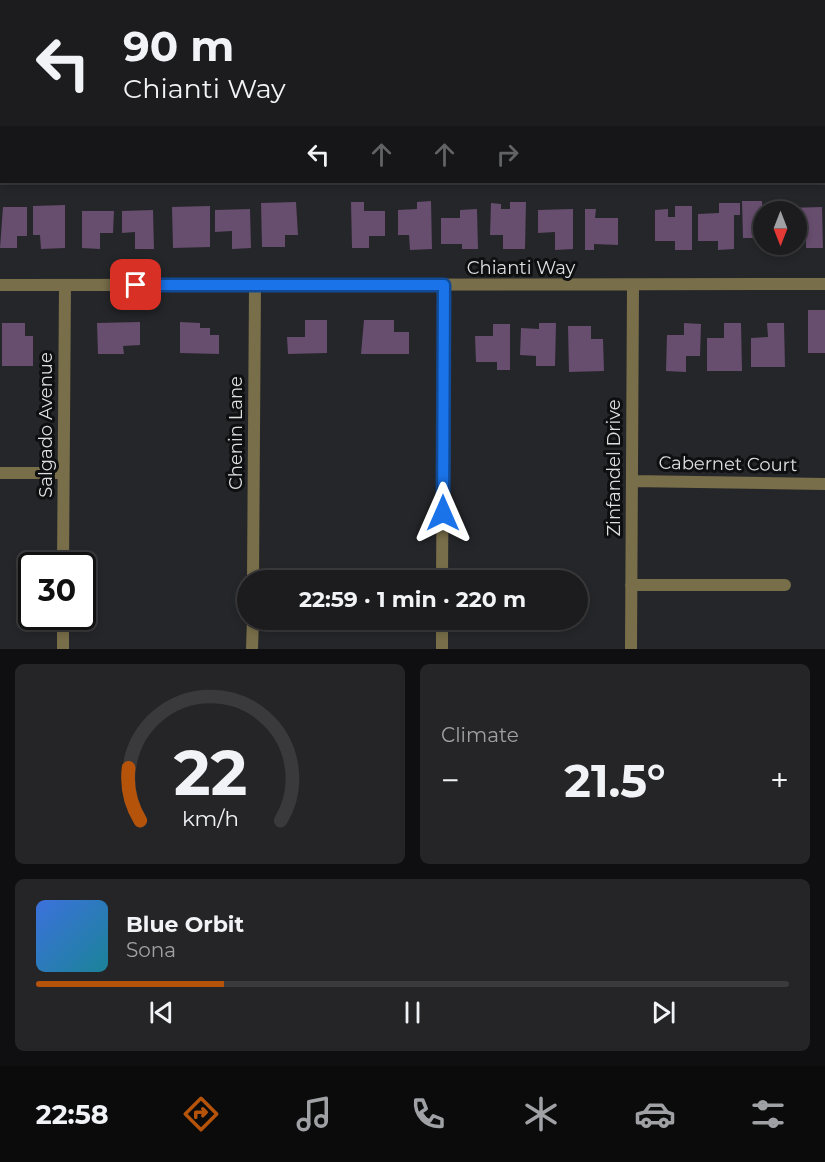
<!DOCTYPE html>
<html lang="en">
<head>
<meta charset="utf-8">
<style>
	:root { --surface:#1c1c1f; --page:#252528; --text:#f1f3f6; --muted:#a0a1a4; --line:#3a3a3d; --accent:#b45309 }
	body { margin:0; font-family:Montserrat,sans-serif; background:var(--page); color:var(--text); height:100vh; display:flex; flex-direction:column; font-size:22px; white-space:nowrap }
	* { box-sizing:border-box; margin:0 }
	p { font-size:20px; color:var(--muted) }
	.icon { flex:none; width:33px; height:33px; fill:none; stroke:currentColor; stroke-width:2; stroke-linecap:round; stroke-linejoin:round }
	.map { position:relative; height:649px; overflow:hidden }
	.details { display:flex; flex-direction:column; gap:15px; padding:15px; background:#0f0f11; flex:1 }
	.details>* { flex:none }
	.hud { position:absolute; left:0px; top:0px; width:825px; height:183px; box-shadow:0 3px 9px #0003,0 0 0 2px var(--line); background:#1c1c1f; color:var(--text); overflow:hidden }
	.needle { width:39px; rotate:180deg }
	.buttons { position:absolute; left:753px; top:201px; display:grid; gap:12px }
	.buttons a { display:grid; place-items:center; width:54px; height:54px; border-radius:50%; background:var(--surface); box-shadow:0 3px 9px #0003,0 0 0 2px var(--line); font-size:30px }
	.speed { position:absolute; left:18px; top:552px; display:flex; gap:12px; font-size:30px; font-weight:700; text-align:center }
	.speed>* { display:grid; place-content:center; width:78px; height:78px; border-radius:50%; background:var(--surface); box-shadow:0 3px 9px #0003,0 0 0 2px var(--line); line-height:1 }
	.speed .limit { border:3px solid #111; border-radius:9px; background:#fff; color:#111 }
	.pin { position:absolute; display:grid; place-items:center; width:51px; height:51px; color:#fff; margin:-26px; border-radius:12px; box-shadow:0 3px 9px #0006 }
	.me { position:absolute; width:66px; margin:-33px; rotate:0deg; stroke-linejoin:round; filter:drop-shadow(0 0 4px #0008) }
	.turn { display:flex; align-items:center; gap:21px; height:126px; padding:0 24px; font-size:27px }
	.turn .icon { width:78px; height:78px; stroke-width:2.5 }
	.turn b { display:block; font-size:42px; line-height:51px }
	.lanes { display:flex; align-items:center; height:57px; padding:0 24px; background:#0003; justify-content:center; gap:30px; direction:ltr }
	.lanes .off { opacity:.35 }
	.big { font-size:45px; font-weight:700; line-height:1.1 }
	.details .tile { flex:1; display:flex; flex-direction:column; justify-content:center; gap:9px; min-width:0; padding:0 21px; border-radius:9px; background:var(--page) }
	.details .dial { align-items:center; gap:0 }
	.dial svg { height:156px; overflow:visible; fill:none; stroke:var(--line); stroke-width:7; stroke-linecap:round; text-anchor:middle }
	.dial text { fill:var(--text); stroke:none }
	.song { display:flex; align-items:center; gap:18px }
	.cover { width:72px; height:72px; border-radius:9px; background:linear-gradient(135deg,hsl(220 70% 55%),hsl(190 70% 35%)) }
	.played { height:6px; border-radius:3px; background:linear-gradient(90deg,var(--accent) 25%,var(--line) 25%) }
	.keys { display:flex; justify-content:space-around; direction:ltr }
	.heat { display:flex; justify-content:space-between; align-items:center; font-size:33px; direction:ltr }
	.details .tiles { flex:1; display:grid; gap:15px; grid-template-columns:1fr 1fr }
	.tile:last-child { grid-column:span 2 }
	.trip { position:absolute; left:237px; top:570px; width:351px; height:60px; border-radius:30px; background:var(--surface); box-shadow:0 3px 9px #0003,0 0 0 2px var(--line); font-weight:700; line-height:60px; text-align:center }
	.menu { display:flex; height:96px; justify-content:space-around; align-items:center; background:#0b0b0c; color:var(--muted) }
	.menu .icon { width:42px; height:42px }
	.menu .selected { color:var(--accent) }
	.menu b { font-size:27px; color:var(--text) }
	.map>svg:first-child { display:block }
</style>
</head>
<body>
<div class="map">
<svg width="825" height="649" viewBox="0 0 825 649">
	<rect width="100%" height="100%" fill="#252629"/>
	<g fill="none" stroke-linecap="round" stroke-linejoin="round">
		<!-- canal -->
		<path stroke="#1b5160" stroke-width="16" d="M824,118H825
			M0,145H2"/>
	</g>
	<!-- building -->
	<path fill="#674d6e" d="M431,201L432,249L410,250L409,235H398V210L417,209V202Z
		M742,201H762L764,238H743Z
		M296,202L298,235H285V247H262L261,203Z
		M351,202H364V211H385V236H369V248H352Z
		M510,202H526L525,249H503V235H490L491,203L501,204V209H510Z
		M719,203H740V215H734V249L718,250V241H698V214L719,213Z
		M65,205V248L41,249L40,235H33V206Z
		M210,206V247L173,248L172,207Z
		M675,206H692V250H675V241H655V210L668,209V217H675Z
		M3,207H27V236H17V248H0Z
		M822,207L823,248H806V234H796V212H788V208Z
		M250,209L251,248L232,249V231L215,232V210Z
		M477,209L478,249H462V244H441V218H460V210Z
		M573,209V249L555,250V232L538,233V210Z
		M585,209H596L595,218H618V245L594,244V250H585Z
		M153,210L154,249H135V232L122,233V211Z
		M82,211H114L113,233H100V249L82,248Z
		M808,310H825V353H808Z
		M305,320H327V353L288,354L287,337H305Z
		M364,320H394V332H409V354H361Z
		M140,322V345L123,346L124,354H98L97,323Z
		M180,322L200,323V328H210V335H219V354L180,353Z
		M2,323H25V336H33V366H2Z
		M539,323H556L555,366H536V356L520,355L521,328L539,329Z
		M684,323L701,324L700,356H686V372L666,371L667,335H684Z
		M724,323H741L742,371H707V338H724Z
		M767,323H784L785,367H751V338L768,337Z
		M493,324H510V370H497V362H476L475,336H493Z
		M568,326H591V339H603L604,371L569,372Z"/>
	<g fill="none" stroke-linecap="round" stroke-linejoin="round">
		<!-- street -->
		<path stroke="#786e49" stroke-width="12" d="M0,285L825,284
			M0,473H63
			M632,481L824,484
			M63,566L65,285
			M253,580L255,285
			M442,580L444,285
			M631,585H785
			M63,649V616
			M252,649L253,620
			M442,649V620
			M631,649L633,286"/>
	</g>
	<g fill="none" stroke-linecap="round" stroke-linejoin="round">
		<defs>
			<path id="route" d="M136,285H444L443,513"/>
		</defs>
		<!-- route casing -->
		<use href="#route" stroke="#114b97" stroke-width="15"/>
		<!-- route -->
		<use href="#route" stroke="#1a73e8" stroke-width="10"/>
	</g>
	<g text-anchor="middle" stroke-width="6" stroke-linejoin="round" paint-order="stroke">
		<!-- street labels -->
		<g font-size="18" fill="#dedfe1" stroke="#0e0f10">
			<text x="521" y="274">Chianti Way</text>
			<text transform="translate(46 425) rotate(-90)" y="6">Salgado Avenue</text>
			<text transform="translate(236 433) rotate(-90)" y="6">Chenin Lane</text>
			<text transform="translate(728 464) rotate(1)" y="6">Cabernet Court</text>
			<text transform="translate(614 468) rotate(-90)" y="6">Zinfandel Drive</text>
		</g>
	</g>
</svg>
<div class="buttons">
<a><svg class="needle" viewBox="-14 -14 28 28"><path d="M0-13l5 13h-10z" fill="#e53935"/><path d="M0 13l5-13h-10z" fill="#a0a1a4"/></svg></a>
</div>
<div class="speed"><div class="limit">30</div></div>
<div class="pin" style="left:136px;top:285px;background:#d93025"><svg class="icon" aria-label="arrive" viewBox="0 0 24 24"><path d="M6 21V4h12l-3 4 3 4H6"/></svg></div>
<svg class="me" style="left:443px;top:513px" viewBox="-20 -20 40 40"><path d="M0-17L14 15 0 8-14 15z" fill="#1a73e8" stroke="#fff" stroke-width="4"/></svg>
<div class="trip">22:59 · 1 min · 220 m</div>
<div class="hud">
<div class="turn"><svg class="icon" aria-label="left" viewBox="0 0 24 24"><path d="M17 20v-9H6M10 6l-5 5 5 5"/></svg><div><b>90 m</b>Chianti Way</div></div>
<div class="lanes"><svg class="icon" aria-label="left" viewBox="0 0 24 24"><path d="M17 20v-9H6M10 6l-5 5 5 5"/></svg><svg class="icon off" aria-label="ahead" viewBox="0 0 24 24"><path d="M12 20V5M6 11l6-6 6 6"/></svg><svg class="icon off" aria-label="ahead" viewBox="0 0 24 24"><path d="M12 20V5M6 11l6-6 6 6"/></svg><svg class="icon off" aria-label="right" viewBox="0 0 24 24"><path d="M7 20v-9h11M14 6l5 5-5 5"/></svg></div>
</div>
</div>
<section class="details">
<div class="tiles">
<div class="tile dial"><svg viewBox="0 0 100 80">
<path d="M14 69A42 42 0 1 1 86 69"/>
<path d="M14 69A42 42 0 0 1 8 42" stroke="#b45309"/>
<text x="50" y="56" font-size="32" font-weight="700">22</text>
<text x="50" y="72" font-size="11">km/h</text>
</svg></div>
<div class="tile"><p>Climate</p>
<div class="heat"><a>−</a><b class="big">21.5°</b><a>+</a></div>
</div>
<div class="tile">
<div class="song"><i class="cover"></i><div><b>Blue Orbit</b><p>Sona</p></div></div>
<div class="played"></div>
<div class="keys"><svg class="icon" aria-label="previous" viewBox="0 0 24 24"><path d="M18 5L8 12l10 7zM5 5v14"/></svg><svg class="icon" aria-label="pause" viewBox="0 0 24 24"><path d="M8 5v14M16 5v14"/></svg><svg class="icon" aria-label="next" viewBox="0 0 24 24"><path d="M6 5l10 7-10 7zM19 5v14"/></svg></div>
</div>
</div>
</section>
<nav class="menu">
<b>22:58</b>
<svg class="icon selected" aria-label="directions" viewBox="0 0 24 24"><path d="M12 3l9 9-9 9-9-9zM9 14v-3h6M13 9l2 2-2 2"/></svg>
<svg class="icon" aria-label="music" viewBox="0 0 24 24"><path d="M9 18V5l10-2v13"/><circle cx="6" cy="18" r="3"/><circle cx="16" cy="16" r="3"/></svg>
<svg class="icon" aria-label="phone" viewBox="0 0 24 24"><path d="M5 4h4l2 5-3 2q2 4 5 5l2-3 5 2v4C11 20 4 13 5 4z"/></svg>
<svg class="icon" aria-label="climate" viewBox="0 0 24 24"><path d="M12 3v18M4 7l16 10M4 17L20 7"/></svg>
<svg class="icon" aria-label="car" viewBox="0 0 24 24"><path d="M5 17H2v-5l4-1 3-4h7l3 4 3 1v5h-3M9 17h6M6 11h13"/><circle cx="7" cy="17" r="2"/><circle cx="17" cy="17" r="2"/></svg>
<svg class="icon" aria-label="filters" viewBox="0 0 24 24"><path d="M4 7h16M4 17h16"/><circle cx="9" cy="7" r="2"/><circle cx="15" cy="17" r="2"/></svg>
</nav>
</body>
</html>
